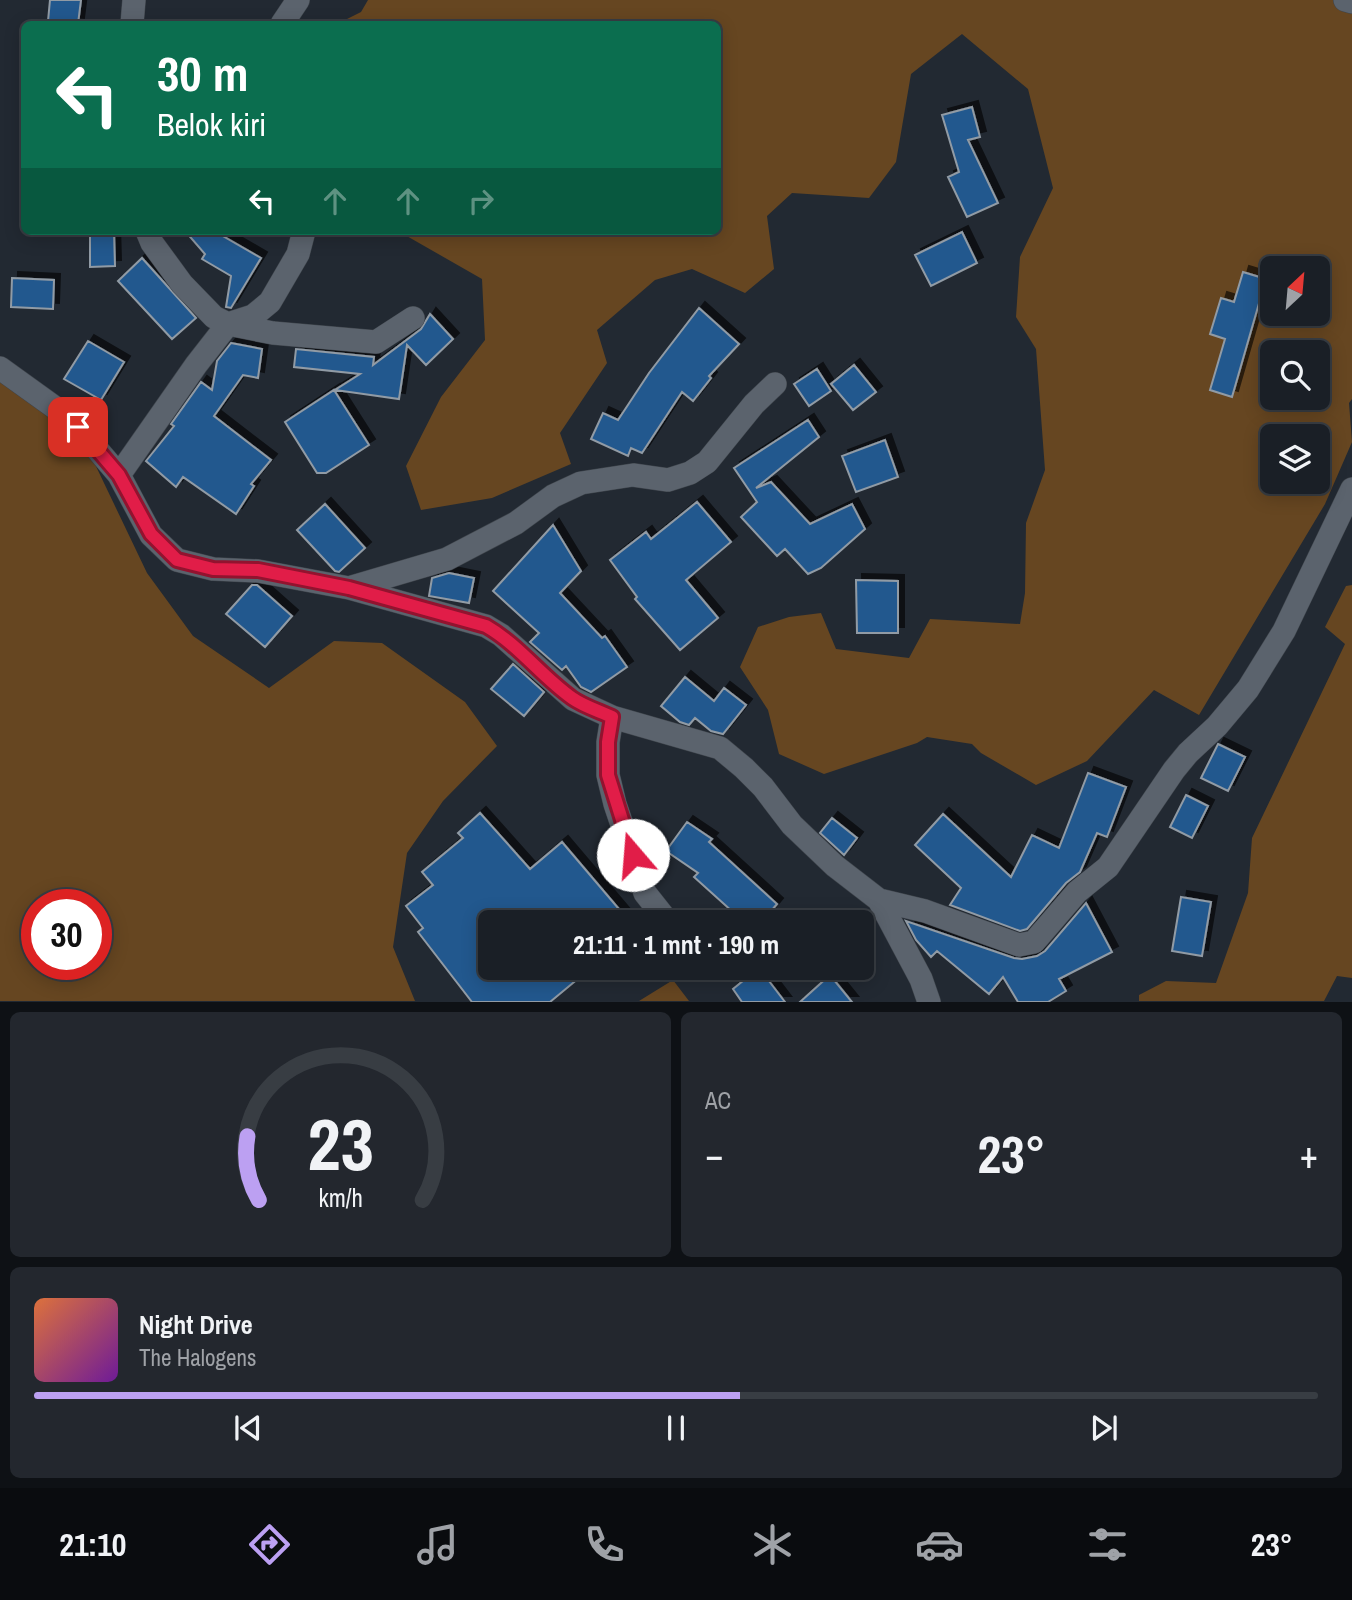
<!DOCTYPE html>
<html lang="id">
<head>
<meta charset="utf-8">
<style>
	:root { --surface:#1a1f26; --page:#23272e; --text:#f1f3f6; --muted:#9fa2a7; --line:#383d43; --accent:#bca0f2 }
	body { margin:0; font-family:"Archivo Narrow",sans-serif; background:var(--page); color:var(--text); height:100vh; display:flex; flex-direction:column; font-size:26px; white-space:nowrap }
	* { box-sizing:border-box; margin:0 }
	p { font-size:23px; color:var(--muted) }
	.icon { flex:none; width:38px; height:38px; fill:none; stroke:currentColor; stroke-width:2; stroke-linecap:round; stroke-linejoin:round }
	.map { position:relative; height:1002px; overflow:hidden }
	.panel { display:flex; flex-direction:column; gap:10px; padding:10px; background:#0e1115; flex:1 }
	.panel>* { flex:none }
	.hud { position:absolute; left:21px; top:21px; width:700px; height:214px; border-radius:10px; box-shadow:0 4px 18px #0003,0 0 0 2px var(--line); background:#0b6e4f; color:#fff; overflow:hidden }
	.needle { width:46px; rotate:26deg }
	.tools { position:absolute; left:1260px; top:256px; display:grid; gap:14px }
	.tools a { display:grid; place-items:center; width:70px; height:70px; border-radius:10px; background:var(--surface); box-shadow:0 4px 18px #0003,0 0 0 2px var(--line); font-size:35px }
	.speed { position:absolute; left:21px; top:889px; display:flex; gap:14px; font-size:35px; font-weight:700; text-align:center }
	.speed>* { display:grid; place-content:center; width:91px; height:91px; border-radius:50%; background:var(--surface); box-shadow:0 4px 18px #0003,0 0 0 2px var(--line); line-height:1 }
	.speed .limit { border:10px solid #d22; background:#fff; color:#111 }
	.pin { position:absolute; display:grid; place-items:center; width:60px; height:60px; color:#fff; margin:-30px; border-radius:14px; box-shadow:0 4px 10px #0006 }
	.me { position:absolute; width:77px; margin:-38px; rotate:342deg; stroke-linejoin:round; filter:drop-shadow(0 0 5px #0008) }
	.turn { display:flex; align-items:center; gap:24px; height:147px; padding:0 21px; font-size:32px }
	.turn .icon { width:91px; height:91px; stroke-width:2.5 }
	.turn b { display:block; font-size:49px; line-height:60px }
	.lanes { display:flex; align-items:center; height:66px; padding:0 21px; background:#0003; justify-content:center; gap:35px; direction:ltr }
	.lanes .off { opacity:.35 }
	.big { font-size:52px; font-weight:800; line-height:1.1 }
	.panel .tile { flex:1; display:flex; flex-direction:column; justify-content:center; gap:10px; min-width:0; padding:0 24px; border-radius:10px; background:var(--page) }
	.panel .dial { align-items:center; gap:0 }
	.dial svg { height:182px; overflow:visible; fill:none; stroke:var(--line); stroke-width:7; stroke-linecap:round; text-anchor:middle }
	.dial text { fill:var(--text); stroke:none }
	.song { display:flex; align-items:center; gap:21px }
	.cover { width:84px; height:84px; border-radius:10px; background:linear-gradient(135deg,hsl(20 70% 55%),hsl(280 70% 35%)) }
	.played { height:7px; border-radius:4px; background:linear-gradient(90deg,var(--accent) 55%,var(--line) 55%) }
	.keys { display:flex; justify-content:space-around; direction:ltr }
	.heat { display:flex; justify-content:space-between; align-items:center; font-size:38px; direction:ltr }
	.panel .tiles { flex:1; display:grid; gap:10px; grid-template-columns:1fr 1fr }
	.tile:last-child { grid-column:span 2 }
	.trip { position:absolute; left:478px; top:910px; width:396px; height:70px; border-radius:10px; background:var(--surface); box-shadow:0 4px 18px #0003,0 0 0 2px var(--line); font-weight:800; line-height:70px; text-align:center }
	.tabs { display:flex; height:112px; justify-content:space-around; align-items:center; background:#0a0c0f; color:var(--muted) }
	.tabs .icon { width:49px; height:49px }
	.tabs .on { color:var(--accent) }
	.tabs b { font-size:32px; color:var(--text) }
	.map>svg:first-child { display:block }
</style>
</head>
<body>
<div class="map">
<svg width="1352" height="1002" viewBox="0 0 1352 1002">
	<defs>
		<filter id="shadow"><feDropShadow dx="6" dy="-6" stdDeviation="0" flood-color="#0009"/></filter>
	</defs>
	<rect width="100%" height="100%" fill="#222932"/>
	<!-- green -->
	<path fill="#664621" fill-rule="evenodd" d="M368,0H1352V399L1349,403L1352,442L1325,504L1199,715L1154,690L1087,761L1036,785L981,753L972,744L927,737L917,743L824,774L779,754L768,710L740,667L758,627L789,617L821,613L836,649L909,658L930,619L1020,624L1025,593L1026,523L1045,470L1036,349L1016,317L1020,257L1053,188L1028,89L962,34L911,74L896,162L869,198L792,193L767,216L774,269L745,293L692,269L655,280L597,330L607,363L560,433L571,464L492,498L421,510L406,466L441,397L485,340L482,279L398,231H718V24H337L361,12ZM1272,268H1318V313H1272ZM1272,352H1318V397H1272ZM1272,436H1318V481H1272Z
		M0,379L53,418L93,460L147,573L193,636L269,688L334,641L382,643L465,702L497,746L443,801L407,853L393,947L415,1001H0ZM37,905H96V964H37Z
		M1352,585V978L1337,976L1324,1001H1139V995L1166,981L1216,983L1248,893L1252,838L1345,644L1325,627L1346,586Z
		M673,980L689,1001H639Z"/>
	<!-- building -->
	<path fill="#24598e" stroke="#919ba5" stroke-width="2" filter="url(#shadow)" d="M50,0H81L78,24L48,21Z
		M972,107L980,137L968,140L998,203L967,217L948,177L959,172L942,115Z
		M90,231H114L115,266L90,267Z
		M185,231H214L261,258L231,308L226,307L231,276L202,259L205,254Z
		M962,232L977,263L931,286L915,255Z
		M142,258L196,318L172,339L118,281Z
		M1243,272L1266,279L1232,397L1210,390L1225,339L1210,334L1221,298L1234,302Z
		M12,278L54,280L53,309L11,307Z
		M699,308L739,344L709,376L711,378L693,401L682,392L642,453L631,448L628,456L591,439L603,413L618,420L649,373Z
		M430,314L453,339L426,365L407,345L399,399L335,390L360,374L294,367L296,349L374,357L373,365L421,329Z
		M88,341L124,362L101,400L64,379Z
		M231,343L262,349L258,378L243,375L214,416L271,460L251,484L254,486L236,514L183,477L176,487L146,461L174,426L171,424L201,382L212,390L217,361Z
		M854,365L876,392L853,410L831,384Z
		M817,369L831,391L809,406L794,384Z
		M334,390L369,445L326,473H317L285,422Z
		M808,420L819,437L756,488L771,482L810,524L852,504L865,529L821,568L808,574L785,549L777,556L741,517L757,502L734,468Z
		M885,440L898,477L856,492L842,456Z
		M697,502L731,542L686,580L718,618L680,650L635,599L637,597L610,560L646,532L651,539Z
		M325,504L365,548L339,572L335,571L297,530Z
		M553,525L581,571L560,593L602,638L605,636L627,667L591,692L581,687L566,666L562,670L530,642L539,633L493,591Z
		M449,573L474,578L469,603L429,596L432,578Z
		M856,580L898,581V633H857Z
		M252,585H257L292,616L265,647L226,614Z
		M513,664L544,692L524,716L491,689Z
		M685,677L714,701L724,688L746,705L723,734L711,731L695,718L689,725L680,722L661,706Z
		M1218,744L1245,757L1228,791L1201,778Z
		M1088,773L1126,787L1107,837L1097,833L1080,872L1066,883L1027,929L1020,931L950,905L961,888L915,845L943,814L1011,877L1032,835L1059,848Z
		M1186,795L1208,806L1192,838L1170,827Z
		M480,813L530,869L562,842L630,922H490V968H591L550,1002H472L418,932L423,928L406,906L433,885L422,872L463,838L458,833Z
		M832,818L857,838L844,855L820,833Z
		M687,822L712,839L709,842L777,904L762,922H744L694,877L698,873L666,851Z
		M1181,897L1211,902L1202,956L1172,951Z
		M1086,903L1112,952L1059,979L1066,991L1048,1002H1018L1003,977L989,994L937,951L931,957L916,940L906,921L1014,958L1022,959L1037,956L1045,951Z
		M759,968L785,1002H742L733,989Z
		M830,975L852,1002H800Z"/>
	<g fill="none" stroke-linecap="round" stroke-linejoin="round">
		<defs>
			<path id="minor" d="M1345,0L1352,2
				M132,24L134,0
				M282,24L298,0
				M147,231L152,243L182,284L214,317L228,324L273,333L376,342L413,318
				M0,368L68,417L78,427L119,475L151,535L177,560L213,569L258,571L349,588L486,626L501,635L573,699L612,717L720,748L744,768L763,787L792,825L835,866L879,900L921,979L929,1002
				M119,475L196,365L228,324L253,316L270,302L298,254L304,231
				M352,587L447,559L516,523L553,496L581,483L633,475L668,480L690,473L707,462L754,404L775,384
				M612,717L608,742V775L615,804L645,893L668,922
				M879,900L925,911L1019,945L1034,942L1077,892L1108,867L1174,770L1188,753L1217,726L1248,689L1284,631L1352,489"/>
		</defs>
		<!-- minor casing -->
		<use href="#minor" stroke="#3f454c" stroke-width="24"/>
		<!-- minor -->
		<use href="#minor" stroke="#5b636d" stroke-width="23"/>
	</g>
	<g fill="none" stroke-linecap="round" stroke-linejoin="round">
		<defs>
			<path id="route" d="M78,427L119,475L151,534L177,560L213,569L258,570L349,588L486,626C519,645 541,676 572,698C583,706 599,711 612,717L608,742V775L633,855"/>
		</defs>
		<!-- route casing -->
		<use href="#route" stroke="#92132f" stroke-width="18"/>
		<!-- route -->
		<use href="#route" stroke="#e11d48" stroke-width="12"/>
	</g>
</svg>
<div class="tools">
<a><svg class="needle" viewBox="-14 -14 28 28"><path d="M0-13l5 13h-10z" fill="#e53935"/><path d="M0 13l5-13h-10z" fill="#9fa2a7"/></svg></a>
<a><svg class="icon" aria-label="search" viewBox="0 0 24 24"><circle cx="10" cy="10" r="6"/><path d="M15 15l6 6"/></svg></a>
<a><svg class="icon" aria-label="layers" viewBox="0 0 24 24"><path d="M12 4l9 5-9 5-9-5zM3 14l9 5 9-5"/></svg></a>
</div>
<div class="speed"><div class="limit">30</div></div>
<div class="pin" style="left:78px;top:427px;background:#d93025"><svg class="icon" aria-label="arrive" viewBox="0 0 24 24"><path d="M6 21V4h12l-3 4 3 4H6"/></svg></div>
<svg class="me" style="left:633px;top:855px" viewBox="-20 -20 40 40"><circle r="19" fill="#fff"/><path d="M0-13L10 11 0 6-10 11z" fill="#e11d48"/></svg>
<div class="trip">21:11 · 1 mnt · 190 m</div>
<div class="hud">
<div class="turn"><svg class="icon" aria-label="left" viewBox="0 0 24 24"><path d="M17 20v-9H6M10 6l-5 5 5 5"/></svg><div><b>30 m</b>Belok kiri</div></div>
<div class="lanes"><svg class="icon" aria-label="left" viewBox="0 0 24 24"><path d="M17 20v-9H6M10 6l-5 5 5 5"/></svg><svg class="icon off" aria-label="ahead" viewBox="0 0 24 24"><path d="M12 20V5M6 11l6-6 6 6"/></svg><svg class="icon off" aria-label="ahead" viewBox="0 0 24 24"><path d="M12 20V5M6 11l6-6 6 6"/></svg><svg class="icon off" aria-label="right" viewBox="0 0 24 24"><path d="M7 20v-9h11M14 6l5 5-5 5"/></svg></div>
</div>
</div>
<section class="panel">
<div class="tiles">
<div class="tile dial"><svg viewBox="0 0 100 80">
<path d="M14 69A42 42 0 1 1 86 69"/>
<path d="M14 69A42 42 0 0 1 9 41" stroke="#bca0f2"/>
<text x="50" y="56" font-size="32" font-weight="700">23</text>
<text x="50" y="72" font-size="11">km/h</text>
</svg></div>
<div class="tile"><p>AC</p>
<div class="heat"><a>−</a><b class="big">23°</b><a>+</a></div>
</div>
<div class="tile">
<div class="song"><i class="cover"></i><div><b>Night Drive</b><p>The Halogens</p></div></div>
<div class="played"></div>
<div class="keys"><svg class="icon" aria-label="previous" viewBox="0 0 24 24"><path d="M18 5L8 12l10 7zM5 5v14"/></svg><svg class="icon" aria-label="pause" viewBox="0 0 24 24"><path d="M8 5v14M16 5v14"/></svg><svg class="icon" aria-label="next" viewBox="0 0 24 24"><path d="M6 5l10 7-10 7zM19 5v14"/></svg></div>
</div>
</div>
</section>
<nav class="tabs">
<b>21:10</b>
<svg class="icon on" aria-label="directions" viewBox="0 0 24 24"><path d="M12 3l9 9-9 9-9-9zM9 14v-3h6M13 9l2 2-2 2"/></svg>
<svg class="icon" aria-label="music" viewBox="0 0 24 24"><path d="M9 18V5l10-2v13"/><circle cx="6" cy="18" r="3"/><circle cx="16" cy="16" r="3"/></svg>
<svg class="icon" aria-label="phone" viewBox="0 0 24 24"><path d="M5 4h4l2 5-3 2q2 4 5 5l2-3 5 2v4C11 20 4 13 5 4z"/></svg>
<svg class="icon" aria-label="climate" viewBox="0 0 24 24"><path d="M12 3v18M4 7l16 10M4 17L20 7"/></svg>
<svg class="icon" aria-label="car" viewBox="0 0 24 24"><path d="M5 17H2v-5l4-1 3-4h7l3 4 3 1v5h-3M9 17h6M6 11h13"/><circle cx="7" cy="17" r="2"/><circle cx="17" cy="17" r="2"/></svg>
<svg class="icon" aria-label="filters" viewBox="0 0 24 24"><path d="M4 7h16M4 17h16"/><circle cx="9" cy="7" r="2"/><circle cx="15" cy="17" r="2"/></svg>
<b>23°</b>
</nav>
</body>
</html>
